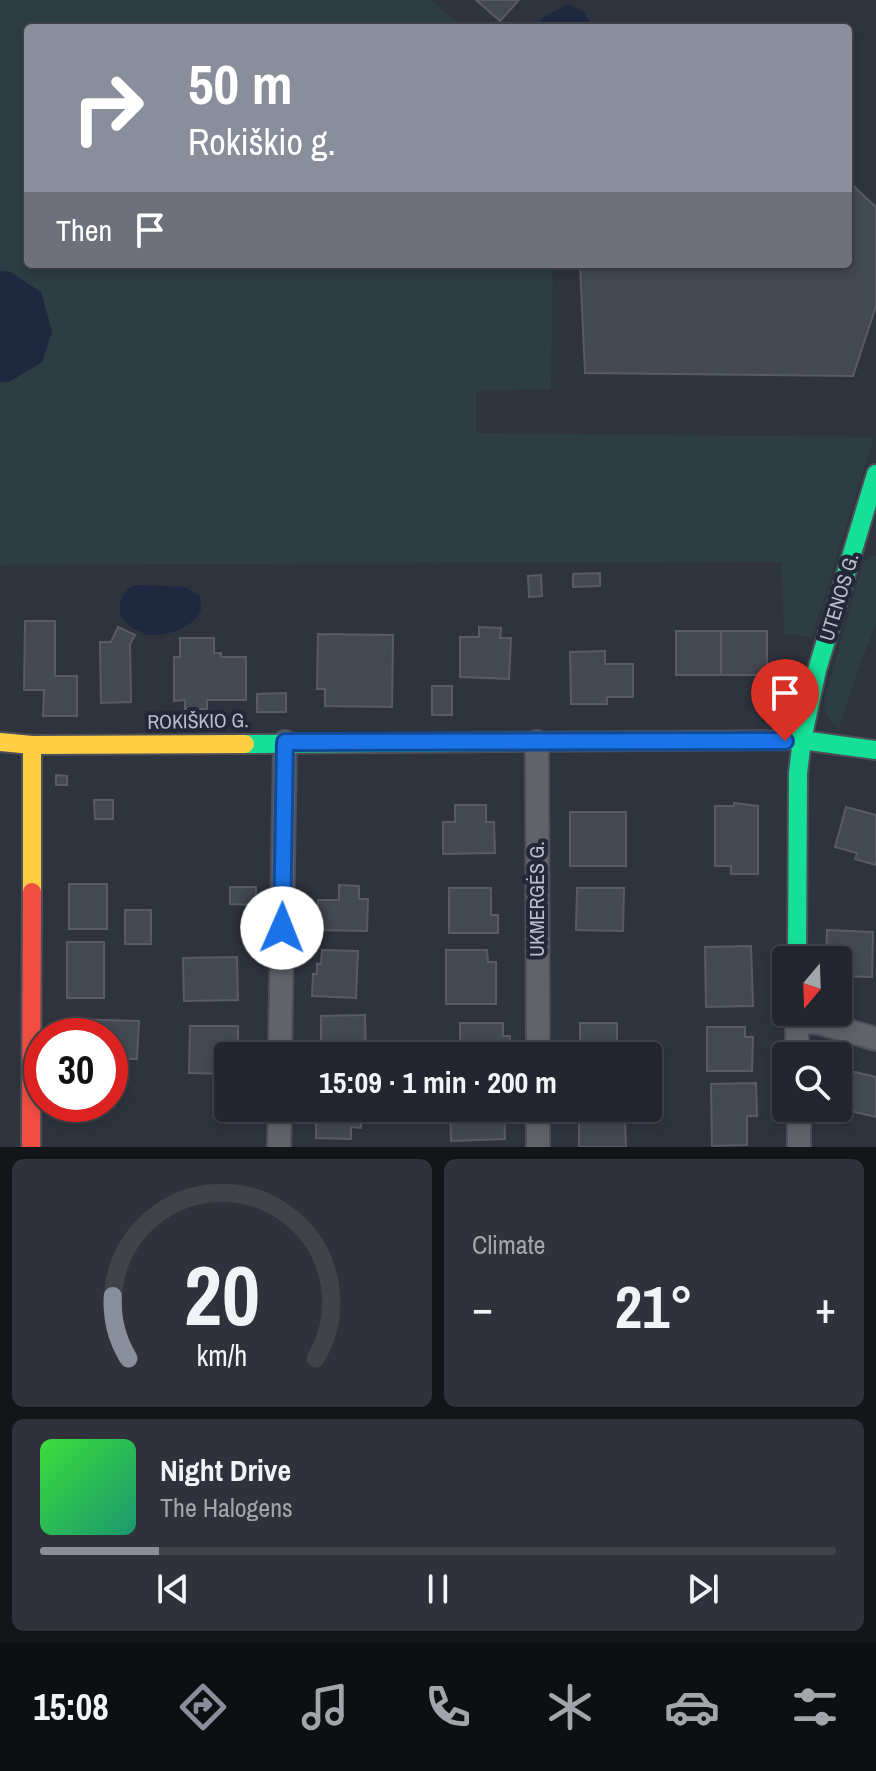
<!DOCTYPE html>
<html lang="en">
<head>
<meta charset="utf-8">
<style>
	:root { --surface:#23262e; --page:#2f323a; --text:#f1f3f6; --muted:#a3a5aa; --line:#40434a; --accent:#8a8e9a }
	body { margin:0; font-family:"Archivo Narrow",sans-serif; background:var(--page); color:var(--text); height:100vh; display:flex; flex-direction:column; font-size:30px; white-space:nowrap }
	* { box-sizing:border-box; margin:0 }
	p { font-size:26px; color:var(--muted) }
	.icon { flex:none; width:44px; height:44px; fill:none; stroke:currentColor; stroke-width:2; stroke-linecap:round; stroke-linejoin:round }
	.map { position:relative; height:1147px; overflow:hidden }
	.sheet { display:flex; flex-direction:column; gap:12px; padding:12px; background:#131519; flex:1 }
	.sheet>* { flex:none }
	.banner { position:absolute; left:24px; top:24px; width:828px; height:244px; border-radius:8px; box-shadow:0 4px 12px #0003,0 0 0 2px var(--line); background:#8a8e9a; color:#fff; overflow:hidden }
	.needle { width:52px; rotate:199deg }
	.buttons { position:absolute; left:772px; top:946px; display:grid; gap:16px }
	.buttons a { display:grid; place-items:center; width:80px; height:80px; border-radius:8px; background:var(--surface); box-shadow:0 4px 12px #0003,0 0 0 2px var(--line); font-size:40px }
	.speed { position:absolute; left:24px; top:1018px; display:flex; gap:16px; font-size:40px; font-weight:700; text-align:center }
	.speed>* { display:grid; place-content:center; width:104px; height:104px; border-radius:50%; background:var(--surface); box-shadow:0 4px 12px #0003,0 0 0 2px var(--line); line-height:1 }
	.speed .limit { border:12px solid #d22; background:#fff; color:#111 }
	.pin { position:absolute; display:grid; place-items:center; width:68px; height:68px; color:#fff; margin:-82px -34px; border-radius:50% 50% 50% 0; rotate:-45deg; box-shadow:0 0 8px #0007 }
	.pin .icon { rotate:45deg }
	.me { position:absolute; width:88px; margin:-44px; rotate:1deg; stroke-linejoin:round; filter:drop-shadow(0 0 6px #0008) }
	.turn { display:flex; align-items:center; gap:28px; height:168px; padding:0 32px; font-size:36px }
	.turn .icon { width:104px; height:104px; stroke-width:2.5 }
	.turn b { display:block; font-size:56px; line-height:68px }
	.then { display:flex; align-items:center; height:76px; padding:0 32px; background:#0003; gap:16px; font-size:30px }
	.big { font-size:60px; font-weight:800; line-height:1.1 }
	.sheet .card { flex:1; display:flex; flex-direction:column; justify-content:center; gap:12px; min-width:0; padding:0 28px; border-radius:12px; background:var(--page) }
	.sheet .dial { align-items:center; gap:0 }
	.dial svg { height:208px; overflow:visible; fill:none; stroke:var(--line); stroke-width:7; stroke-linecap:round; text-anchor:middle }
	.dial text { fill:var(--text); stroke:none }
	.song { display:flex; align-items:center; gap:24px }
	.cover { width:96px; height:96px; border-radius:12px; background:linear-gradient(135deg,hsl(120 70% 55%),hsl(160 70% 35%)) }
	.played { height:8px; border-radius:4px; background:linear-gradient(90deg,var(--accent) 15%,var(--line) 15%) }
	.keys { display:flex; justify-content:space-around; direction:ltr }
	.heat { display:flex; justify-content:space-between; align-items:center; font-size:44px; direction:ltr }
	.sheet .tiles { flex:1; display:grid; gap:12px; grid-template-columns:1fr 1fr }
	.card:last-child { grid-column:span 2 }
	.trip { position:absolute; left:214px; top:1042px; width:448px; height:80px; border-radius:8px; background:var(--surface); box-shadow:0 4px 12px #0003,0 0 0 2px var(--line); font-weight:800; line-height:80px; text-align:center }
	.tab-bar { display:flex; height:128px; justify-content:space-around; align-items:center; background:#0e0f12; color:var(--muted) }
	.tab-bar .icon { width:56px; height:56px }
	.tab-bar .current { color:var(--accent) }
	.tab-bar b { font-size:36px; color:var(--text) }
	.map>svg:first-child { display:block }
</style>
</head>
<body>
<div class="map">
<svg width="876" height="1147" viewBox="0 0 876 1147">
	<rect width="100%" height="100%" fill="#2f333d"/>
	<!-- green -->
	<path fill="#2c3d43" d="M0,0H431L463,28H28V264H553L551,389L476,391V433L874,437L812,637L784,634L781,562L0,565V382H9L10,272L0,271Z
		M873,556H876V625L857,672L839,729L828,718L823,706L863,562Z"/>
	<!-- water -->
	<path fill="#1e2841" d="M568,4L584,12L593,28H534L544,17Z
		M0,271L10,272L41,292L52,331L42,362L9,382H0Z
		M134,585L185,587L200,596L201,611C190,630 167,636 146,635C139,631 128,626 123,619C115,608 123,590 134,585Z"/>
	<!-- building -->
	<path fill="#444851" stroke="#585b64" stroke-width="2" d="M476,0H519L500,21Z
		M848,181L876,207V306L853,376L585,373L580,264H848Z
		M600,573V586L573,587V574Z
		M541,575L542,596L529,597L528,576Z
		M25,621H55V676H77V716H43L44,690H24Z
		M118,627L135,635L130,644L131,702L101,703L100,642H111Z
		M479,627L501,628L500,638H511L509,679L460,677V637H479Z
		M676,631H721V675H676Z
		M721,631H767V675H721Z
		M318,634L393,635L392,707L325,706V689H317Z
		M180,638H214V653H221V657H246V700H207V709H185V700L174,701V657H180Z
		M605,651V664H633V697H607V704H571L570,652Z
		M432,686H452V715H432Z
		M286,693V712H257V694Z
		M56,775L67,776V785H56Z
		M94,800H113V819H95Z
		M734,803L758,806V874H731V866H715V806H734Z
		M455,805H486V822H494L495,853L443,854V822H455Z
		M846,807L876,815V865L855,859L857,853L835,847Z
		M570,812H626V866H570Z
		M69,884H107V929H69Z
		M339,885L359,886V899H368L367,931L317,930L318,900H339Z
		M230,887H256V905L230,904Z
		M449,888H491V915H498V933H449Z
		M577,888H624L623,931L576,930Z
		M125,910H151V944H125Z
		M827,930L873,932L872,977L838,976V960H826Z
		M67,942H104V998H67Z
		M751,946L753,1006L706,1007L705,947Z
		M322,950L358,951L356,998L312,996L313,974H317V964H321Z
		M446,950H487L488,962H496V1004H446Z
		M237,957L238,1000L184,1001L183,958Z
		M365,1015L366,1056H321V1016Z
		M68,1019L139,1021L137,1059H116V1074H110V1036H68Z
		M460,1023H503V1036H510V1056H460Z
		M580,1023H617V1056H580Z
		M190,1026H238V1056H228V1074L189,1073Z
		M707,1027H745V1037H753L752,1071H707Z
		M838,1068L876,1077V1117L838,1108Z
		M756,1083L757,1116H747V1145L712,1146L711,1084Z
		M316,1108H361V1128L351,1127V1139L316,1138Z
		M450,1108H504L505,1139L451,1141Z
		M579,1108H617V1122L625,1121L626,1147H579Z"/>
	<g fill="none" stroke-linecap="round" stroke-linejoin="round">
		<defs>
			<path id="street" d="M537,742L538,1056
				M797,1012V1056
				M797,1021L820,1023L876,1039
				M280,1056L285,742
				M538,1108V1147
				M799,1108V1147
				M279,1147L280,1108"/>
			<path id="fast" d="M245,744L802,740L876,750
				M797,960L798,773L802,740L817,670L876,474"/>
			<path id="slow" d="M0,742L32,745L245,744
				M32,892V745"/>
			<path id="jam" d="M31,1147L32,892"/>
		</defs>
		<!-- street casing -->
		<use href="#street" stroke="#4d5059" stroke-width="26"/>
		<!-- fast casing -->
		<use href="#fast" stroke="#4d5059" stroke-width="22"/>
		<!-- slow casing -->
		<use href="#slow" stroke="#4d5059" stroke-width="22"/>
		<!-- jam casing -->
		<use href="#jam" stroke="#4d5059" stroke-width="22"/>
		<!-- street -->
		<use href="#street" stroke="#60636a" stroke-width="22"/>
		<!-- fast -->
		<use href="#fast" stroke="#16e098" stroke-width="18"/>
		<!-- slow -->
		<use href="#slow" stroke="#ffcf43" stroke-width="18"/>
		<!-- jam -->
		<use href="#jam" stroke="#f24e42" stroke-width="18"/>
	</g>
	<g fill="none" stroke-linecap="round" stroke-linejoin="round">
		<defs>
			<path id="route" d="M282,928L285,742L785,741"/>
		</defs>
		<!-- route casing -->
		<use href="#route" stroke="#114b97" stroke-width="20"/>
		<!-- route -->
		<use href="#route" stroke="#1a73e8" stroke-width="14"/>
	</g>
	<g text-anchor="middle" stroke-width="8" stroke-linejoin="round" paint-order="stroke">
		<!-- street labels -->
		<g font-size="20" fill="#bbbfcc" stroke="#222838">
			<text transform="translate(839 597) rotate(-73)" y="7">UTENOS G.</text>
			<text transform="translate(198 721) rotate(-1)" y="7">ROKIŠKIO G.</text>
			<text transform="translate(537 899) rotate(-90)" y="7">UKMERGĖS G.</text>
		</g>
	</g>
</svg>
<div class="buttons">
<a><svg class="needle" viewBox="-14 -14 28 28"><path d="M0-13l5 13h-10z" fill="#e53935"/><path d="M0 13l5-13h-10z" fill="#a3a5aa"/></svg></a>
<a><svg class="icon" aria-label="search" viewBox="0 0 24 24"><circle cx="10" cy="10" r="6"/><path d="M15 15l6 6"/></svg></a>
</div>
<div class="speed"><div class="limit">30</div></div>
<div class="pin" style="left:785px;top:741px;background:#d93025"><svg class="icon" aria-label="arrive" viewBox="0 0 24 24"><path d="M6 21V4h12l-3 4 3 4H6"/></svg></div>
<svg class="me" style="left:282px;top:928px" viewBox="-20 -20 40 40"><circle r="19" fill="#fff"/><path d="M0-13L10 11 0 6-10 11z" fill="#1a73e8"/></svg>
<div class="trip">15:09 · 1 min · 200 m</div>
<div class="banner">
<div class="turn"><svg class="icon" aria-label="right" viewBox="0 0 24 24"><path d="M7 20v-9h11M14 6l5 5-5 5"/></svg><div><b>50 m</b>Rokiškio g.</div></div>
<div class="then">Then<svg class="icon" aria-label="arrive" viewBox="0 0 24 24"><path d="M6 21V4h12l-3 4 3 4H6"/></svg></div>
</div>
</div>
<section class="sheet">
<div class="tiles">
<div class="card dial"><svg viewBox="0 0 100 80">
<path d="M14 69A42 42 0 1 1 86 69"/>
<path d="M14 69A42 42 0 0 1 8 45" stroke="#8a8e9a"/>
<text x="50" y="56" font-size="32" font-weight="700">20</text>
<text x="50" y="72" font-size="11">km/h</text>
</svg></div>
<div class="card"><p>Climate</p>
<div class="heat"><a>−</a><b class="big">21°</b><a>+</a></div>
</div>
<div class="card">
<div class="song"><i class="cover"></i><div><b>Night Drive</b><p>The Halogens</p></div></div>
<div class="played"></div>
<div class="keys"><svg class="icon" aria-label="previous" viewBox="0 0 24 24"><path d="M18 5L8 12l10 7zM5 5v14"/></svg><svg class="icon" aria-label="pause" viewBox="0 0 24 24"><path d="M8 5v14M16 5v14"/></svg><svg class="icon" aria-label="next" viewBox="0 0 24 24"><path d="M6 5l10 7-10 7zM19 5v14"/></svg></div>
</div>
</div>
</section>
<nav class="tab-bar">
<b>15:08</b>
<svg class="icon current" aria-label="directions" viewBox="0 0 24 24"><path d="M12 3l9 9-9 9-9-9zM9 14v-3h6M13 9l2 2-2 2"/></svg>
<svg class="icon" aria-label="music" viewBox="0 0 24 24"><path d="M9 18V5l10-2v13"/><circle cx="6" cy="18" r="3"/><circle cx="16" cy="16" r="3"/></svg>
<svg class="icon" aria-label="phone" viewBox="0 0 24 24"><path d="M5 4h4l2 5-3 2q2 4 5 5l2-3 5 2v4C11 20 4 13 5 4z"/></svg>
<svg class="icon" aria-label="climate" viewBox="0 0 24 24"><path d="M12 3v18M4 7l16 10M4 17L20 7"/></svg>
<svg class="icon" aria-label="car" viewBox="0 0 24 24"><path d="M5 17H2v-5l4-1 3-4h7l3 4 3 1v5h-3M9 17h6M6 11h13"/><circle cx="7" cy="17" r="2"/><circle cx="17" cy="17" r="2"/></svg>
<svg class="icon" aria-label="filters" viewBox="0 0 24 24"><path d="M4 7h16M4 17h16"/><circle cx="9" cy="7" r="2"/><circle cx="15" cy="17" r="2"/></svg>
</nav>
</body>
</html>
